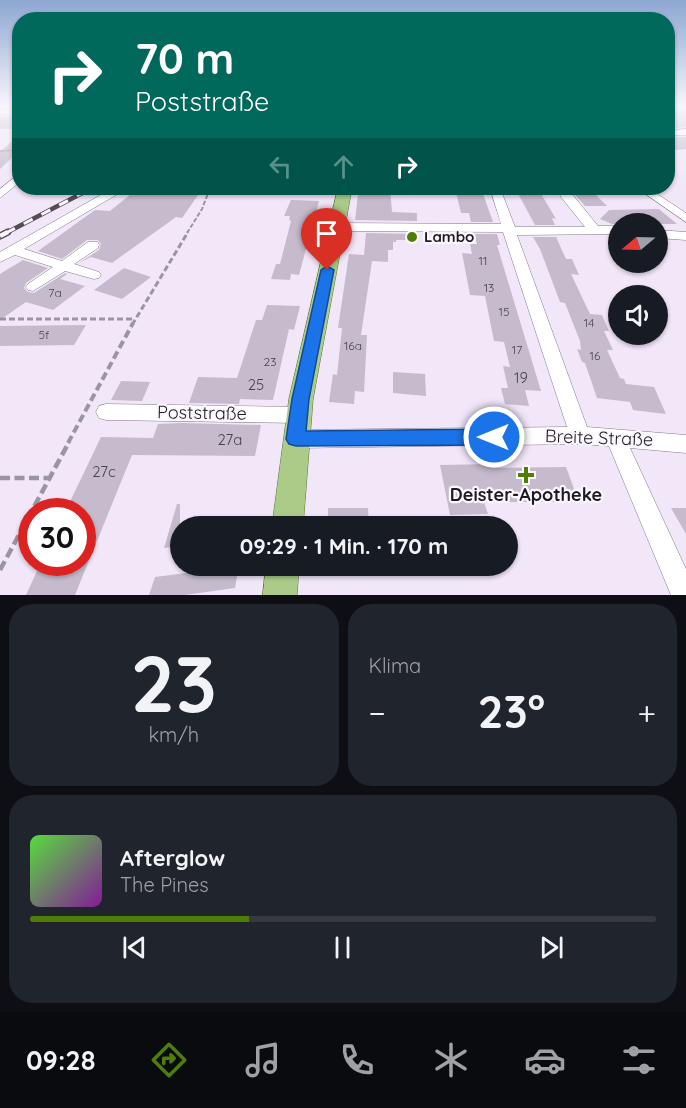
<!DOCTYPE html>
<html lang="de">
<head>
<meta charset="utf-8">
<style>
	:root { --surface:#171b24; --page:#20242c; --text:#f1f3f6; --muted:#9ea1a6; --line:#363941; --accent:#4f7e07 }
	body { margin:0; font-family:Quicksand,sans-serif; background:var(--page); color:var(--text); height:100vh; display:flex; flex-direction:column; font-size:22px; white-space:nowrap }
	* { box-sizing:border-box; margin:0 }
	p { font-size:20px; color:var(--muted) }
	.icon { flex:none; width:33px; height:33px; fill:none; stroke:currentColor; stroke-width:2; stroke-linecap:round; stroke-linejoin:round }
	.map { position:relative; height:595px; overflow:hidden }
	.side { display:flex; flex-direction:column; gap:9px; padding:9px; background:#0d0f14; flex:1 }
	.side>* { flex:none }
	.guide { position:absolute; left:12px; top:12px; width:663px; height:183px; border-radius:24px; box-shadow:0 2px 4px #0004; background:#00695c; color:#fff; overflow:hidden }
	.needle { width:39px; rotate:251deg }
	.tools { position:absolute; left:608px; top:213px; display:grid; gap:12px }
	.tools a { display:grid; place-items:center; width:60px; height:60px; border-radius:50%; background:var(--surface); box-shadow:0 2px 4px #0004; font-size:30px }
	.speed { position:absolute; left:18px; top:498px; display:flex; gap:12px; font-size:30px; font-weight:700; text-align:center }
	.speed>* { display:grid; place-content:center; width:78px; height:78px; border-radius:50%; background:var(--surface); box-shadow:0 2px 4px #0004; line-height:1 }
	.speed .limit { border:9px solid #d22; background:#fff; color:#111 }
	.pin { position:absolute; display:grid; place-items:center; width:51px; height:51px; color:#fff; margin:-62px -26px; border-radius:50% 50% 50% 0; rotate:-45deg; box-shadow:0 0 6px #0007 }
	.pin .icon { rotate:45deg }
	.me { position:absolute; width:66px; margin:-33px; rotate:270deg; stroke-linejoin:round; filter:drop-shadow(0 0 4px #0008) }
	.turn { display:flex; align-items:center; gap:21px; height:126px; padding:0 24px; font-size:27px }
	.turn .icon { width:78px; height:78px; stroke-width:2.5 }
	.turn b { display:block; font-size:42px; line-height:51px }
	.lanes { display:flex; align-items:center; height:57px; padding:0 24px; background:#0003; justify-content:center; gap:30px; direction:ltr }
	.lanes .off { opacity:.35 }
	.big { font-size:45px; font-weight:800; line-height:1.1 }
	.side .tile { flex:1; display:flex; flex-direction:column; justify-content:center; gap:9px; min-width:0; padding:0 21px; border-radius:24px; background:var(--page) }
	.side .dial { align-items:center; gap:0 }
	.dial b { font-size:78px; line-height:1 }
	.song { display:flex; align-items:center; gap:18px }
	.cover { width:72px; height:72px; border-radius:9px; background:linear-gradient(135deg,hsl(110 70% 55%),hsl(290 70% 35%)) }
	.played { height:6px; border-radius:3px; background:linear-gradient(90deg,var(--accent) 35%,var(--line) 35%) }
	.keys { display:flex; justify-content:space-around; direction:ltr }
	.heat { display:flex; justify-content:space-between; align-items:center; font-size:33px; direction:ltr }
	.side .tiles { flex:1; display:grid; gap:9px; grid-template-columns:1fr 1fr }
	.tile:last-child { grid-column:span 2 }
	.trip { position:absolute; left:170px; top:516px; width:348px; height:60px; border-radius:30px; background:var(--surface); box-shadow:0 2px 4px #0004; font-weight:800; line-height:60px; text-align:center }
	.tab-bar { display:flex; height:96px; justify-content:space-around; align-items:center; background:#090b0e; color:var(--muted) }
	.tab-bar .icon { width:42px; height:42px }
	.tab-bar .current { color:var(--accent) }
	.tab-bar b { font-size:27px; color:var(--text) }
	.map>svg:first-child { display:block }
</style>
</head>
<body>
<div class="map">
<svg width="686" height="595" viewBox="0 0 686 595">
	<rect width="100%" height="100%" fill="#f2e6f9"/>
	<!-- building -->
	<path fill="#c6bbcc" d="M686,109V127L668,129V110Z
		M0,116L20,117V129H0Z
		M20,134V150L0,169V152Z
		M668,137H686V149L668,151Z
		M146,188H203L182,218L176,217L112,263L91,257L79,263L99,250L101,244L98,240H87L62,259L38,251L95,210L110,211L131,194L140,193Z
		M362,188H390L392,212L417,213V221L355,220L358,195H362Z
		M455,188H481L493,222H471L469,213H461Z
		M515,188H528L530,191L540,192L556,219L552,218L555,225H535Z
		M569,188H589L607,206H585Z
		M291,200L319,201L299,275L291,274L290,280L271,279L276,264H280L291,221L289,220L290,216H284Z
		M659,209L677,224H612L600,219L609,210Z
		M366,233L418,234V240H396V242H393V250H388V262L372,261L361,335H367L364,392L355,391L354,404L329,402L333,374L337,375L342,328H338L349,254L364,255Z
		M474,234H497L500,245H497L541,391L525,390L529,406L505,404L501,388H508L503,366L510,367L504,342L494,341L485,296L470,295L462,253L472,254L470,244H477Z
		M533,237H556L566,259H572L579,275L571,274L590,314L602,315L609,331H604L613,350H607L620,378L624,379L626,384L654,387L666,414L633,410L630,402L597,398L585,363L582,362L577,349L581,350L580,341L565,303L560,302L540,249Z
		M23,260L48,268L26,283L24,288L28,292L34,293L65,273L67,274L60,279L85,286L53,310L26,302L0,320V274Z
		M124,268L151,277L122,299L94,290Z
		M267,305L300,306L294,330L289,329L273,400L240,399L239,404L189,403L198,377L237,378L256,320H262Z
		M86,325L74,345L0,346V326Z
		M393,372L425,374L426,396L393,393Z
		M121,381L150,382L142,401L111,400Z
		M181,423L261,425L255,456L132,455L75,595H26L41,562H82V512H65L101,437L153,438L158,424Z
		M490,464L491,468L566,467L579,502H484L488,514L450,515L440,465Z
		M177,504H180V546L164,548Z
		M328,508H368L369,526H328Z
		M671,508H686V534Z
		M239,566L235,588L185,595H149L155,577Z"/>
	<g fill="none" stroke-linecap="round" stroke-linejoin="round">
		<defs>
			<path id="minor" d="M0,110L20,111V115L0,114Z
				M686,129V135H668V131Z
				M20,173V182L0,198V189Z
				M105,188H144L139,191L121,192L24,249L62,261L88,242H98L99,245L98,248L74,264L99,272L101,275L99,278L94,279L65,271L33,291L28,290L26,287L28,284L53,267L15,255L0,262V252L106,192Z
				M490,188H500L515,227H585L561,197L557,188H567L598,226H618V234L517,235L587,427L686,435V453L630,448L686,569V595H671L609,446L580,444L295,448L288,445L285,439L288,433L295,430L567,427L503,232L336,231L330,227L336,223L501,224Z
				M637,188H648L686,213V222Z
				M657,230L686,232V240L657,238Z
				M106,404L299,407L306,409L309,415L306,421L299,423L106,420L99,418L96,412L99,406Z"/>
			<path id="major" d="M338,188H352L313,399L303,526H272L289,399Z
				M266,566H299L297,595H263Z"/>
		</defs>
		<!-- minor casing -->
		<use href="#minor" stroke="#827888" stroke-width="1"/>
		<!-- major casing -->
		<use href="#major" stroke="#567730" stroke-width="1"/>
		<!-- path-far4 -->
		<path stroke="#9d94a2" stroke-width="1.5" stroke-dasharray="4 1.5" stroke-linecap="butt" d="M0,151L20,150"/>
		<!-- path-far3 -->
		<path stroke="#9d94a2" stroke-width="2" stroke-dasharray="4.5 2" stroke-linecap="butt" d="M162,188L209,192
			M187,233L202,209L210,188"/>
		<!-- path-far2 -->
		<path stroke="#9d94a2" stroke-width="3" stroke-dasharray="6 3" stroke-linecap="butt" d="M0,319H135
			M132,325L188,232"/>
		<!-- path-far1 -->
		<path stroke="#9d94a2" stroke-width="4" stroke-dasharray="8 4" stroke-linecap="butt" d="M68,443L133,323"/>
		<!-- path -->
		<path stroke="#9d94a2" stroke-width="4.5" stroke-dasharray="10 4.5" stroke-linecap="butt" d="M0,478H50
			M0,570L69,442"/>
		<!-- minor -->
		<use href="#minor" fill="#fff" fill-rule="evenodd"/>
		<!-- major -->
		<use href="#major" fill="#accb88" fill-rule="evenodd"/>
		<defs>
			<path id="rail-far1" d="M6,233L92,188"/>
			<path id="rail" d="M0,236L8,232"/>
		</defs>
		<!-- rail-far1 casing -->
		<use href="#rail-far1" stroke="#544d57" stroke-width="4.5"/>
		<!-- rail casing -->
		<use href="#rail" stroke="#544d57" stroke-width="7"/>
		<!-- rail-far1 -->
		<use href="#rail-far1" stroke="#fbf7fe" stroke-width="3" stroke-dasharray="10" stroke-linecap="butt"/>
		<!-- rail -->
		<use href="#rail" stroke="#fbf7fe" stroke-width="4.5" stroke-dasharray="13" stroke-linecap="butt"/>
	</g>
	<!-- sky -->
	<linearGradient id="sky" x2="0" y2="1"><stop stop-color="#8da7d1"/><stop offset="0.56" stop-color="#f9f4fc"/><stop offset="1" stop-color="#f9f4fc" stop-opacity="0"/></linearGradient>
	<rect width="686" height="189" fill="url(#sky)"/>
	<!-- route -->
	<path fill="#1a73e8" stroke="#114b97" stroke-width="1.5" d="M327,266L334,270L309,399L306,431L494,429L500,431L503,437L500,442L494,445L296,446L289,444L286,439L292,399L321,270Z"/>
	<!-- markers -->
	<g fill="#4f7e07" stroke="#fbf7fe" stroke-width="2">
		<circle cx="412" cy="237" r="6"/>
		<path d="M523 466h6v6h6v6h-6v6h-6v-6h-6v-6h6z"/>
	</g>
	<g text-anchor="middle" stroke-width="4.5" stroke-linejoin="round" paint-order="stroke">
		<!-- number labels -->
		<g font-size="12" fill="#49424c">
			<text x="483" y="265">11</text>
			<text x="489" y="292">13</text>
			<text x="55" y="297">7a</text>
			<text x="504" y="316">15</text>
			<text x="589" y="327">14</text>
			<text x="44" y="339">5f</text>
			<text x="353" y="350">16a</text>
			<text x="517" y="354">17</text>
			<text x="595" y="360">16</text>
			<text x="270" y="366">23</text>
		</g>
		<!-- poi labels -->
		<g font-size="15" font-weight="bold" fill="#1f1a21" stroke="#fbf7fe" text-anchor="start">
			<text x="424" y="242">Lambo</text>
		</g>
		<!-- near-number labels -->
		<g font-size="15" fill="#49424c">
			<text x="521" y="383">19</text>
			<text x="256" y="390">25</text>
			<text x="230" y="445">27a</text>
			<text x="104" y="477">27c</text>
		</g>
		<!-- near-street labels -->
		<g font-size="18" fill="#1f1a21" stroke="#fbf7fe">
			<text transform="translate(202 413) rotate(1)" y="6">Poststraße</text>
			<text transform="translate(599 438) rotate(2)" y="6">Breite Straße</text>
		</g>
		<!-- near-poi labels -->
		<g font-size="18" font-weight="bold" fill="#1f1a21" stroke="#fbf7fe">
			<text x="526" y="501">Deister-Apotheke</text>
		</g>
	</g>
</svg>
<div class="tools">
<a><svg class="needle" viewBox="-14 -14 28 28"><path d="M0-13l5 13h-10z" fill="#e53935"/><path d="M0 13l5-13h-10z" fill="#9ea1a6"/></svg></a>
<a><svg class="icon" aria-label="sound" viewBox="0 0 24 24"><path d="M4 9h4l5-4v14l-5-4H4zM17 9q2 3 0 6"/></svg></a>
</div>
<div class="speed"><div class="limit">30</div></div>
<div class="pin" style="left:327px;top:270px;background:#d93025"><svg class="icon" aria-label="arrive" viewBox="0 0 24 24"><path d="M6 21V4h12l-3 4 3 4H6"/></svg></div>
<svg class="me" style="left:494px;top:437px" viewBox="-20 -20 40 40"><circle r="17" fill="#1a73e8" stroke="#fff" stroke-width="3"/><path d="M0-11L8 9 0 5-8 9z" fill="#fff"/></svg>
<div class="trip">09:29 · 1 Min. · 170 m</div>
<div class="guide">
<div class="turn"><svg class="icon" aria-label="right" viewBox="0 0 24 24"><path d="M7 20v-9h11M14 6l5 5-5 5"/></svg><div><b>70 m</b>Poststraße</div></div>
<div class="lanes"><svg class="icon off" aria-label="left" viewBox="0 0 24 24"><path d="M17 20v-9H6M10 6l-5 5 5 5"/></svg><svg class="icon off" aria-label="ahead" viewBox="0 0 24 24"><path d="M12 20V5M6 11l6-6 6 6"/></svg><svg class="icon" aria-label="right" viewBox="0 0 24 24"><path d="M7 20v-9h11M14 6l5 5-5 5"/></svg></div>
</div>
</div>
<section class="side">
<div class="tiles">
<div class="tile dial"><b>23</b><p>km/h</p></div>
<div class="tile"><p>Klima</p>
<div class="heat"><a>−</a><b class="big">23°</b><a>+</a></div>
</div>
<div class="tile">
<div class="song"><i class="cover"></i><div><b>Afterglow</b><p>The Pines</p></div></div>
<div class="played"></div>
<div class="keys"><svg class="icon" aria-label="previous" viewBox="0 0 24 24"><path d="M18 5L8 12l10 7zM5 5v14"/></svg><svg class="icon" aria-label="pause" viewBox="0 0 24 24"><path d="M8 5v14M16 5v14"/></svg><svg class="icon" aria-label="next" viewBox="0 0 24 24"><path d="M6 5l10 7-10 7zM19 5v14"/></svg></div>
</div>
</div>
</section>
<nav class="tab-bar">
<b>09:28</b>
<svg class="icon current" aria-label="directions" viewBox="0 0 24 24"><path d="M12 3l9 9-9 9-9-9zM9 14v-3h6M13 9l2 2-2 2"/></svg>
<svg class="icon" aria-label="music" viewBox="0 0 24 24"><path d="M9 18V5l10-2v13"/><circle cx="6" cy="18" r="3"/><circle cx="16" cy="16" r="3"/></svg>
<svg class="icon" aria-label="phone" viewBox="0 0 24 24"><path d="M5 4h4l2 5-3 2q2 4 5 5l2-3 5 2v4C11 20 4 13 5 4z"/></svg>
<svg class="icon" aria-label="climate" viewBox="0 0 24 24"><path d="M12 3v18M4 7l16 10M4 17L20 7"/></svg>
<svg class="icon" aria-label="car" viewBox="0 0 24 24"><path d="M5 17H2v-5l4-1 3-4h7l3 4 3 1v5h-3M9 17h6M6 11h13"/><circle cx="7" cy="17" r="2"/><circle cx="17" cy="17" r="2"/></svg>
<svg class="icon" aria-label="filters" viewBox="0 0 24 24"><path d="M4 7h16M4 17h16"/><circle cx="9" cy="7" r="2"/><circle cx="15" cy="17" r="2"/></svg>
</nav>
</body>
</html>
